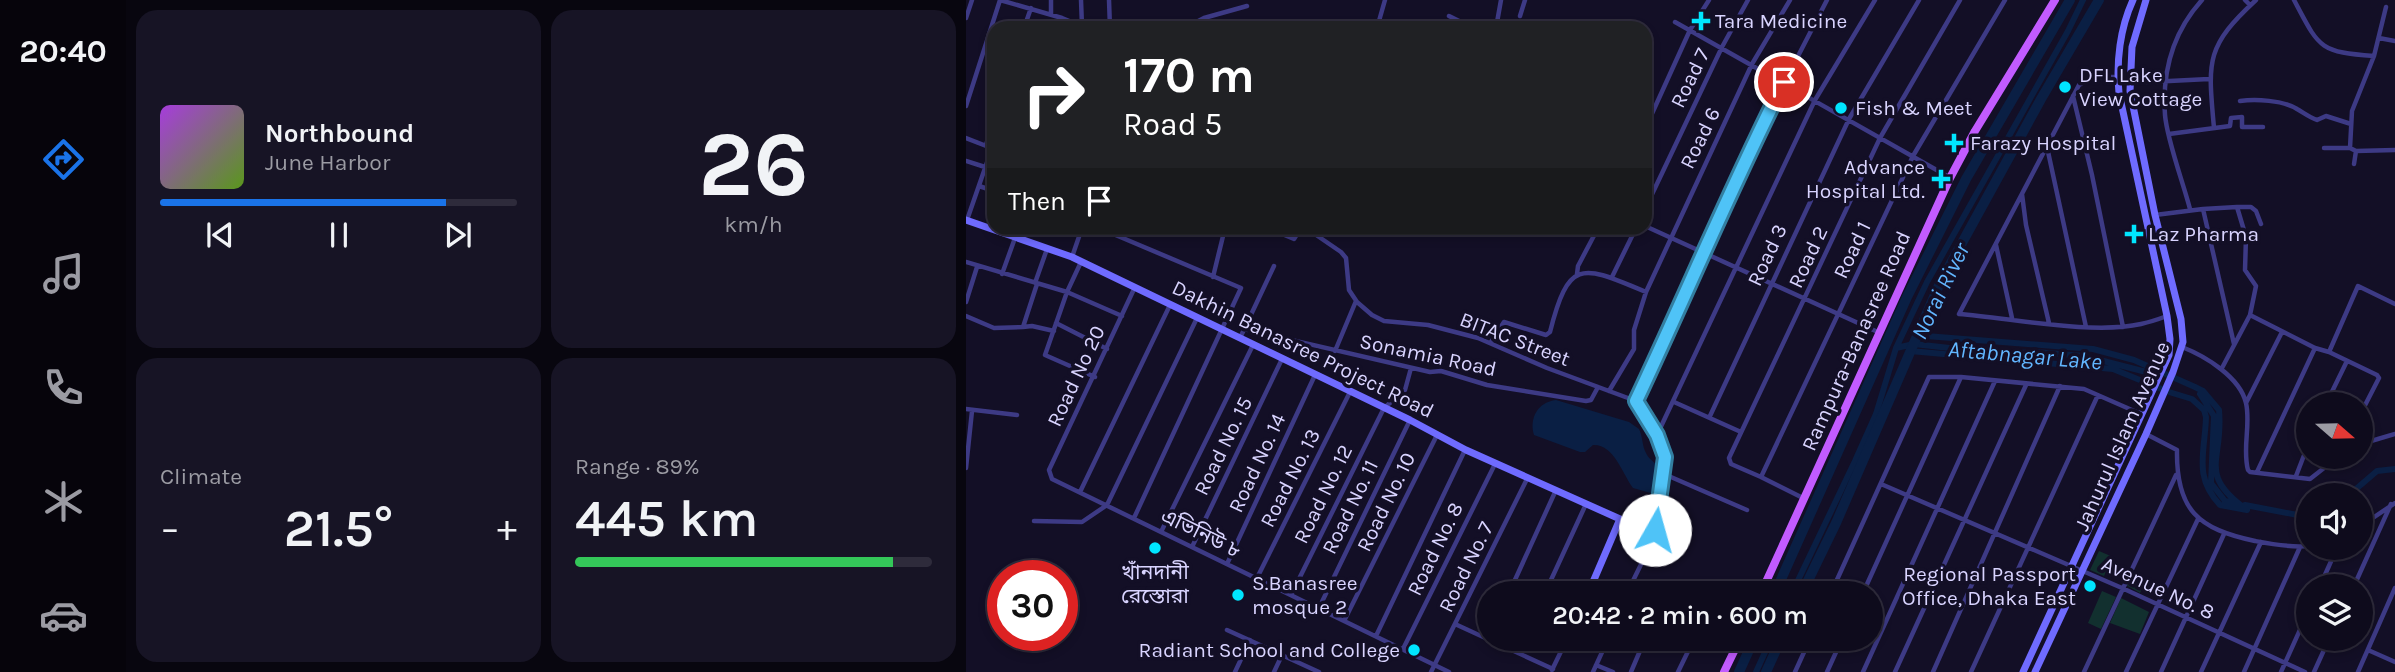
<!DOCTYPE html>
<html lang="en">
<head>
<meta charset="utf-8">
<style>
	:root { --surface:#0e0b1c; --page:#171425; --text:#f1f3f6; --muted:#9b9ba3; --line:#2e2b3b; --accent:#1a73e8 }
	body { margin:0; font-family:Karla,"Noto Sans Bengali",sans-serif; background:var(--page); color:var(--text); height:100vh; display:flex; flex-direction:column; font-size:26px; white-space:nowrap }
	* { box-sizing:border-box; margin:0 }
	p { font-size:23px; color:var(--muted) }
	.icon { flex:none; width:38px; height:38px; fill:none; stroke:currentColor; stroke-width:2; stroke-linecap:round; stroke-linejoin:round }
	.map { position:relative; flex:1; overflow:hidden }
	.sheet { display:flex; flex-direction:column; gap:10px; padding:10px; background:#08060f; width:840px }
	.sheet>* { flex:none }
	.top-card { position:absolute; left:21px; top:21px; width:665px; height:214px; border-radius:21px; box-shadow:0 4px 10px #0003,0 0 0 2px var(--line); background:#202124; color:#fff; overflow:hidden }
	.needle { width:46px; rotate:110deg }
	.fabs { position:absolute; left:1330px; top:392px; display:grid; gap:14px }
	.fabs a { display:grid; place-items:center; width:77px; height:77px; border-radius:50%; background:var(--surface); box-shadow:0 4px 10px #0003,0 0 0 2px var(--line); font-size:35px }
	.speed { position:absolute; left:21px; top:560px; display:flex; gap:14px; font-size:35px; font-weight:700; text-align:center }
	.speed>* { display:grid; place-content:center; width:91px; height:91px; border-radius:50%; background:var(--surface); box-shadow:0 4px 10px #0003,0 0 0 2px var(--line); line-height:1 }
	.speed .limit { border:10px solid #d22; background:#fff; color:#111 }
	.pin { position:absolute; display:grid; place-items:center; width:60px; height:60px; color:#fff; margin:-30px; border:4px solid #fff; border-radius:50%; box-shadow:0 2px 7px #0007 }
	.me { position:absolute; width:77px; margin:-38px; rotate:7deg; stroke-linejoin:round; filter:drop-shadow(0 0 5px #0008) }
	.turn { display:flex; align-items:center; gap:24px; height:147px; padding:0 21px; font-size:32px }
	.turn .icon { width:91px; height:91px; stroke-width:2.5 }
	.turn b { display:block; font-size:49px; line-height:60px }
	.then { display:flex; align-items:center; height:66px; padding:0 21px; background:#0003; gap:14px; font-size:26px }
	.big { font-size:52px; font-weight:600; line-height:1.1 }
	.sheet .widget { flex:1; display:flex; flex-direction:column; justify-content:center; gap:10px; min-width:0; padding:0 24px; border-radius:21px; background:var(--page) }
	.sheet .dial { align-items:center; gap:0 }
	.dial b { font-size:91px; line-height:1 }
	.song { display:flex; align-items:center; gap:21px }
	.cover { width:84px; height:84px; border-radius:10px; background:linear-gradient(135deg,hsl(280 70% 55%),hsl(90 70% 35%)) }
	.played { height:7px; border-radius:4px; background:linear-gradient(90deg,var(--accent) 80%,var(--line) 80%) }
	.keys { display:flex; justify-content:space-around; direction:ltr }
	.heat { display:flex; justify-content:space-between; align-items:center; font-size:38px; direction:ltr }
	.charge { height:10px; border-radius:5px; background:linear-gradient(90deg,#34c759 89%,var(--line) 0) }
	.sheet .tiles { flex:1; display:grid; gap:10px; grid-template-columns:repeat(2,1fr) }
	.trip { position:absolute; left:511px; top:581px; width:406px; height:70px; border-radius:35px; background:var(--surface); box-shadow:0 4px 10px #0003,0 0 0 2px var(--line); font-weight:600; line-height:70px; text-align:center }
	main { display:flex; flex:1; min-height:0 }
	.menu { display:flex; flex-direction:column; width:126px; justify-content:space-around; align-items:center; background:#06040b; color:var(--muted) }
	.menu .icon { width:49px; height:49px }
	.menu .selected { color:var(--accent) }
	.menu b { font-size:32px; color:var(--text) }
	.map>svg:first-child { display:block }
</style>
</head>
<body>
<main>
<nav class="menu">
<b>20:40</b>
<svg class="icon selected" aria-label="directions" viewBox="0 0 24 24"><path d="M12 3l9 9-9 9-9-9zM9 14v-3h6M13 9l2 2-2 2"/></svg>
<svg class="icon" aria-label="music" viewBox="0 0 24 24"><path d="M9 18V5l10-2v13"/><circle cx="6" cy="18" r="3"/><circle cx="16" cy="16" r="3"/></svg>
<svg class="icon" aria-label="phone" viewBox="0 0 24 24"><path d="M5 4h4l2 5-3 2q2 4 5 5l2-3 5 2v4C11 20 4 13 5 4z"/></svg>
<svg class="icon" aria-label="climate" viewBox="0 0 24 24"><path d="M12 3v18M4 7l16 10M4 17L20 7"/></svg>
<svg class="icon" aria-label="car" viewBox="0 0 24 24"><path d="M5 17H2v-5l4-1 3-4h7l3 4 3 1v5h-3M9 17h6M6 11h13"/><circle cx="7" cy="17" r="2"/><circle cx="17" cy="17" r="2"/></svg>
</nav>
<section class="sheet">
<div class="tiles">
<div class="widget">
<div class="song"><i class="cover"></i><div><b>Northbound</b><p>June Harbor</p></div></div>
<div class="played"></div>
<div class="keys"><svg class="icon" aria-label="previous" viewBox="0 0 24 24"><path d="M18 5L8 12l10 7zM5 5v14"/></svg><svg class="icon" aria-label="pause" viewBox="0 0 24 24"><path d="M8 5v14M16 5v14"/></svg><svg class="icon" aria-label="next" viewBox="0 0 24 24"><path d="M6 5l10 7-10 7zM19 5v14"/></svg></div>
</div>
<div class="widget dial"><b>26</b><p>km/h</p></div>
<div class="widget"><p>Climate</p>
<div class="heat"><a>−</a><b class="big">21.5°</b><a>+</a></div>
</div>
<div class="widget"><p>Range · 89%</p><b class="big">445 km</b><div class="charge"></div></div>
</div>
</section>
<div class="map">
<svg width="1429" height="672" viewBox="0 0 1429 672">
	<rect width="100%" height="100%" fill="#130f26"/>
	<!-- green -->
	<path fill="#12302f" d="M1133,551L1147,557L1138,576L1124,570Z
		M1166,574L1179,581L1174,593L1160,585Z
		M1136,591L1150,597L1135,629L1122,623Z
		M1155,598L1183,612L1174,634L1144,623Z"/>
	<!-- water -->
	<path fill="#0a1f44" d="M590,400L663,422L673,429C677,437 676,446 680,453C684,462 691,461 695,473L688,494L667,488C656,473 648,444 627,445L619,452H614L568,435C563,418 572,402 590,400Z"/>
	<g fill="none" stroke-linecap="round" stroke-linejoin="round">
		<!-- canal -->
		<path stroke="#0a1f44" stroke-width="6" d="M952,334L960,336L1127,349L1168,360L1229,387L1237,391L1253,410C1258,461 1230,473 1281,510L1254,505C1227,476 1239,453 1240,417L1238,410L1226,399L1203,392L1147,369L944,351Z
			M930,348L948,344L1037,354L1069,352L1118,356L1192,375
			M1234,394L1248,416L1245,483L1259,501L1268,503
			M1383,495L1411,471L1429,469
			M1279,505L1342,517
			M826,593L889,461L910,414L930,348L961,282L1102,31L1117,0
			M790,672L805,639"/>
		<!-- river -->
		<path stroke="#0a1f44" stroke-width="10" d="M809,593L941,297L1000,179L1104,0
			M836,593L870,523L974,283L1075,99L1133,0
			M773,672L788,639
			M800,672L815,639"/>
		<!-- street -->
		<path stroke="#3d3a85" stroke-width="4.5" d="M34,0L96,18L120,28
			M85,0V15
			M115,0L116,26
			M143,0L144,28
			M1279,0L1284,5
			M1328,0C1353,47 1352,52 1408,56
			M483,16L495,22L494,28
			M554,16L559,0
			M0,18L6,0
			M495,22L508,28
			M709,22L983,177
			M413,23L439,28
			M58,28L65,8
			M92,28L96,18
			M219,28L238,18L281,6
			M411,28L419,0
			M530,28L535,0
			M655,28L656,26
			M1413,38L1429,41
			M1152,77H1126L1113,85L993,314C1045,318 1126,335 1175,324C1184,322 1193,319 1201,316
			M1164,83L1243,79
			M1107,96L1126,175L1157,327
			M1274,101C1289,99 1317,100 1331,109C1338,113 1343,117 1351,120L1360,116L1385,124
			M0,106L34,0
			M1248,128C1242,61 1239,47 1290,0
			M679,129L724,30L743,0
			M1203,134L1264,126L1265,118L1276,117V127H1297
			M0,138L28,149
			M20,145L28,120
			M1081,147L1120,327
			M1358,148H1384
			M1390,151L1384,148L1386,111L1408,56L1420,7
			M0,161L19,167
			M1388,164L1390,151L1429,150
			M13,186L28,191
			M1056,194L1060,225L1083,323
			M1271,207H1285L1290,211L1295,224
			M679,209L756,47L782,0
			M1224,209C1217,182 1201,140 1199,115C1196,72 1207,32 1236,0
			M1237,209L1271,207L1280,237L1279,270L1290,286L1284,315L1256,368
			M1189,215L1237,209L1268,344
			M1,220L26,148
			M679,226L914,333
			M133,228L275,288L168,518
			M302,228L328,239L335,228
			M340,228L375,252L380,258L383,290L391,302L406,315L418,321L462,325L512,338L581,368L670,401
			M536,228L549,229
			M1030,245L1046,318
			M106,257L116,228
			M0,262L101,292L156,316
			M115,262L101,292L79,355L129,377
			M36,274L49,238
			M611,274L612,266L632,228
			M247,277L259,228
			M646,277L670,228
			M69,283L81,249
			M169,287L83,470L86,479L483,672
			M0,302L11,267
			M1284,315L1349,348L1363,352L1411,375L1413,378L1395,413
			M0,316L28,328L57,327L71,284
			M90,323L141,349
			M57,327L66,326L88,331
			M278,329L464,372L475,371L521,385L620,401L625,400L632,387
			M274,338L308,266
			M525,342L538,322L580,335L584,332C603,256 617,266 680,292L786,64L824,0
			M1216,347C1239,356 1274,377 1280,403C1285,425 1276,448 1282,470L1284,472L1344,479L1372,457
			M369,351L390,301
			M1363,352L1392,286L1429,304
			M643,391L668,349V330L680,292
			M670,401L798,122L861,0
			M708,402L775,432
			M1280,403L1316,332
			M1360,404L1381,361
			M0,409L51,415
			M744,416L883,119L953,0
			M1180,434L1211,450C1210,510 1232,529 1289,541C1305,544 1326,548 1342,546
			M691,435L849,100L909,0
			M1395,444L1429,434
			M0,468L6,411
			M1291,472L1349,348
			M698,474L781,510
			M1330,476L1342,445
			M795,477L765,464L763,458L914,138L994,0
			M915,484L1156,588L1339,672
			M114,492L204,305
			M837,498L795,477L947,156L1039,0
			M68,521L116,522L141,505L231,318
			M1395,526L1429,503
			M195,532L287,345
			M226,547L316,359
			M261,564L349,375
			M291,578L384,392
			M755,583L777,593
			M1354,586L1371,548
			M1388,586L1425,504
			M543,593L590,490
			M579,593L620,504
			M622,593L627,583
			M661,593L686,542L699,457L691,435L670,401
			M865,593L963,377H995L1118,389L1175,414
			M897,593L995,377
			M325,595L418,408L439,390L445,368
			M353,608L444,420
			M378,621L471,435
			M489,624L587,669
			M261,630L353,672
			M410,636L499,450
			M437,649L529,464
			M1402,650L1429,662
			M552,653L558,639
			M630,665L647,672
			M586,670L601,639
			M269,672L284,640
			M308,672L316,655
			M465,672L562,477
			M627,672L642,639
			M665,672L679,639
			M712,672L728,639
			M829,672L844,639
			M861,672L876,639
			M897,672L1029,381
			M929,672L1060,385
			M967,672L1094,386
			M1005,672L1132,395
			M1118,672L1210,475
			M1160,672L1232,519
			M1195,672L1258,534
			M1235,672L1295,542
			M1278,672L1334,547
			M1315,672L1342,612
			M1348,672L1363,639
			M1392,672L1429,588"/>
		<!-- secondary -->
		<path stroke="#6f6bff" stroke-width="7" d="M0,220L106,257L444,420L500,450L654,519L627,582L649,593
			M746,639L769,650
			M1057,672L1203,355L1204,339L1201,316L1153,93C1150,62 1154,28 1167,0
			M1069,672L1180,434L1207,372L1217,342L1215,319L1189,215L1164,91L1166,47L1180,0"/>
		<!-- primary -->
		<path stroke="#c25bff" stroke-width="8" d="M795,593L984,178L1009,131L1089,0
			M758,672L774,639"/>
	</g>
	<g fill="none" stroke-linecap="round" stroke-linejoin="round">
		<defs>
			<path id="route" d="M689,530L699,457L691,435L670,401C720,295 765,187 818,82"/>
		</defs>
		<!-- route casing -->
		<use href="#route" stroke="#337fa1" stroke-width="18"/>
		<!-- route -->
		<use href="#route" stroke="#4fc3f7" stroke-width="12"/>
	</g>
	<!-- markers -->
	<g fill="#00e5ff" stroke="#130f26" stroke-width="2.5">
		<path d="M731.5 10.5h7v7h7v7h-7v7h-7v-7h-7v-7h7z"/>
		<circle cx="1099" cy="87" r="7"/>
		<circle cx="875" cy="108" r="7"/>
		<path d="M984.5 132.5h7v7h7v7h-7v7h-7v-7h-7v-7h7z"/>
		<path d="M971.5 168.5h7v7h7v7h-7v7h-7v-7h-7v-7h7z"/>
		<path d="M1164.5 223.5h7v7h7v7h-7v7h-7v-7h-7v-7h7z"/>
		<circle cx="189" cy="548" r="7"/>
		<circle cx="1124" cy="586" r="7"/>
		<circle cx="272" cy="595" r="7"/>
		<circle cx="448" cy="650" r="7"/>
	</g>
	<g text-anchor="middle" stroke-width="7" stroke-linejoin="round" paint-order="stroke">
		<!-- poi labels -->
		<g font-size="21" fill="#d9d4ff" stroke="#130f26" text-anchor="start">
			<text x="749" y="28">Tara Medicine</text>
			<text x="1113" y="82">DFL Lake<tspan x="1113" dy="24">View Cottage</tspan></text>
			<text x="889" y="115">Fish &amp; Meet</text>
			<text x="1004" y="150">Farazy Hospital</text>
			<text x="959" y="174" text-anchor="end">Advance<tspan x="959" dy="24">Hospital Ltd.</tspan></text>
			<text x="1182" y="241">Laz Pharma</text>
			<text x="189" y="579" text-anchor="middle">খাঁনদানী<tspan x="189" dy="24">রেস্তোরা</tspan></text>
			<text x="1110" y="581" text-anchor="end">Regional Passport<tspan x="1110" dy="24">Office, Dhaka East</tspan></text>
			<text x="286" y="590">S.Banasree<tspan x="286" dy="24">mosque 2</tspan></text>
			<text x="434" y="657" text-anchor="end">Radiant School and College</text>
		</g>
		<!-- street labels -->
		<g font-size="21" fill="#d9d4ff" stroke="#130f26">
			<text transform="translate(724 78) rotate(-64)" y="7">Road 7</text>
			<text transform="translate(734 138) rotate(-64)" y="7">Road 6</text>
			<text transform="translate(886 250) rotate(-65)" y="7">Road 1</text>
			<text transform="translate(801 255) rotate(-65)" y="7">Road 3</text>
			<text transform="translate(842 257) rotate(-65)" y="7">Road 2</text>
			<text transform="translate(549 339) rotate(21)" y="7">BITAC Street</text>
			<text transform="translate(890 341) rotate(-66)" y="7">Rampura-Banasree Road</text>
			<text transform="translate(337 349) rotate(26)" y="7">Dakhin Banasree Project Road</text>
			<text transform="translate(462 355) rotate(12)" y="7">Sonamia Road</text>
			<text transform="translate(110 376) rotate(-65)" y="7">Road No 20</text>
			<text transform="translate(1156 436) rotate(-66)" y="7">Jahurul Islam Avenue</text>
			<text transform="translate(257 446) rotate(-64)" y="7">Road No. 15</text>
			<text transform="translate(291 463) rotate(-65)" y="7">Road No. 14</text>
			<text transform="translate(324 478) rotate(-63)" y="7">Road No. 13</text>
			<text transform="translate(357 494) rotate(-64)" y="7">Road No. 12</text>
			<text transform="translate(420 502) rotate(-64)" y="7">Road No. 10</text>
			<text transform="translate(384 507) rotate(-64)" y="7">Road No. 11</text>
			<text transform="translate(235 533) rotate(26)" y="7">এভিনিউ ৮</text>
			<text transform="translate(469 549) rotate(-64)" y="7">Road No. 8</text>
			<text transform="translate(500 567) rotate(-64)" y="7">Road No. 7</text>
			<text transform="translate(1192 588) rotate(25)" y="7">Avenue No. 8</text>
		</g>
		<!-- water labels -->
		<g font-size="23" font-style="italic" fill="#62b6ff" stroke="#130f26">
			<text transform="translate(974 291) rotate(-64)" y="8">Norai River</text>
			<text transform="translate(1059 355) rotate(5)" y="8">Aftabnagar Lake</text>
		</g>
	</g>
</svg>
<div class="fabs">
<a><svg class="needle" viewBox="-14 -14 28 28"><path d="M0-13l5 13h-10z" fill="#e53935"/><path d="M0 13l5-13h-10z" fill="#9b9ba3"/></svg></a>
<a><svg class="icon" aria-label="sound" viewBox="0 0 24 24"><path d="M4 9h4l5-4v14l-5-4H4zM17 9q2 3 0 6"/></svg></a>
<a><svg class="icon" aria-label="layers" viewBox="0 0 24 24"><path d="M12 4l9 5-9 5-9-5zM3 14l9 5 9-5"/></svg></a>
</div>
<div class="speed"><div class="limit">30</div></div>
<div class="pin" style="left:818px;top:82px;background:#d93025"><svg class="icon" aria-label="arrive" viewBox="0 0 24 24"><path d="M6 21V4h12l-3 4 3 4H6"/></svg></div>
<svg class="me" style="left:689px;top:530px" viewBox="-20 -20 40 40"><circle r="19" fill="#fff"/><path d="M0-13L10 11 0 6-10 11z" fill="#4fc3f7"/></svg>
<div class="trip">20:42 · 2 min · 600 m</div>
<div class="top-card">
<div class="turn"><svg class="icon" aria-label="right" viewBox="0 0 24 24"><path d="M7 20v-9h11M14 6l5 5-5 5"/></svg><div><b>170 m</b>Road 5</div></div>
<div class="then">Then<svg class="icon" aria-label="arrive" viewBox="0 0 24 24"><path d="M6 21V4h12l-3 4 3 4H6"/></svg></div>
</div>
</div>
</main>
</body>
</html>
